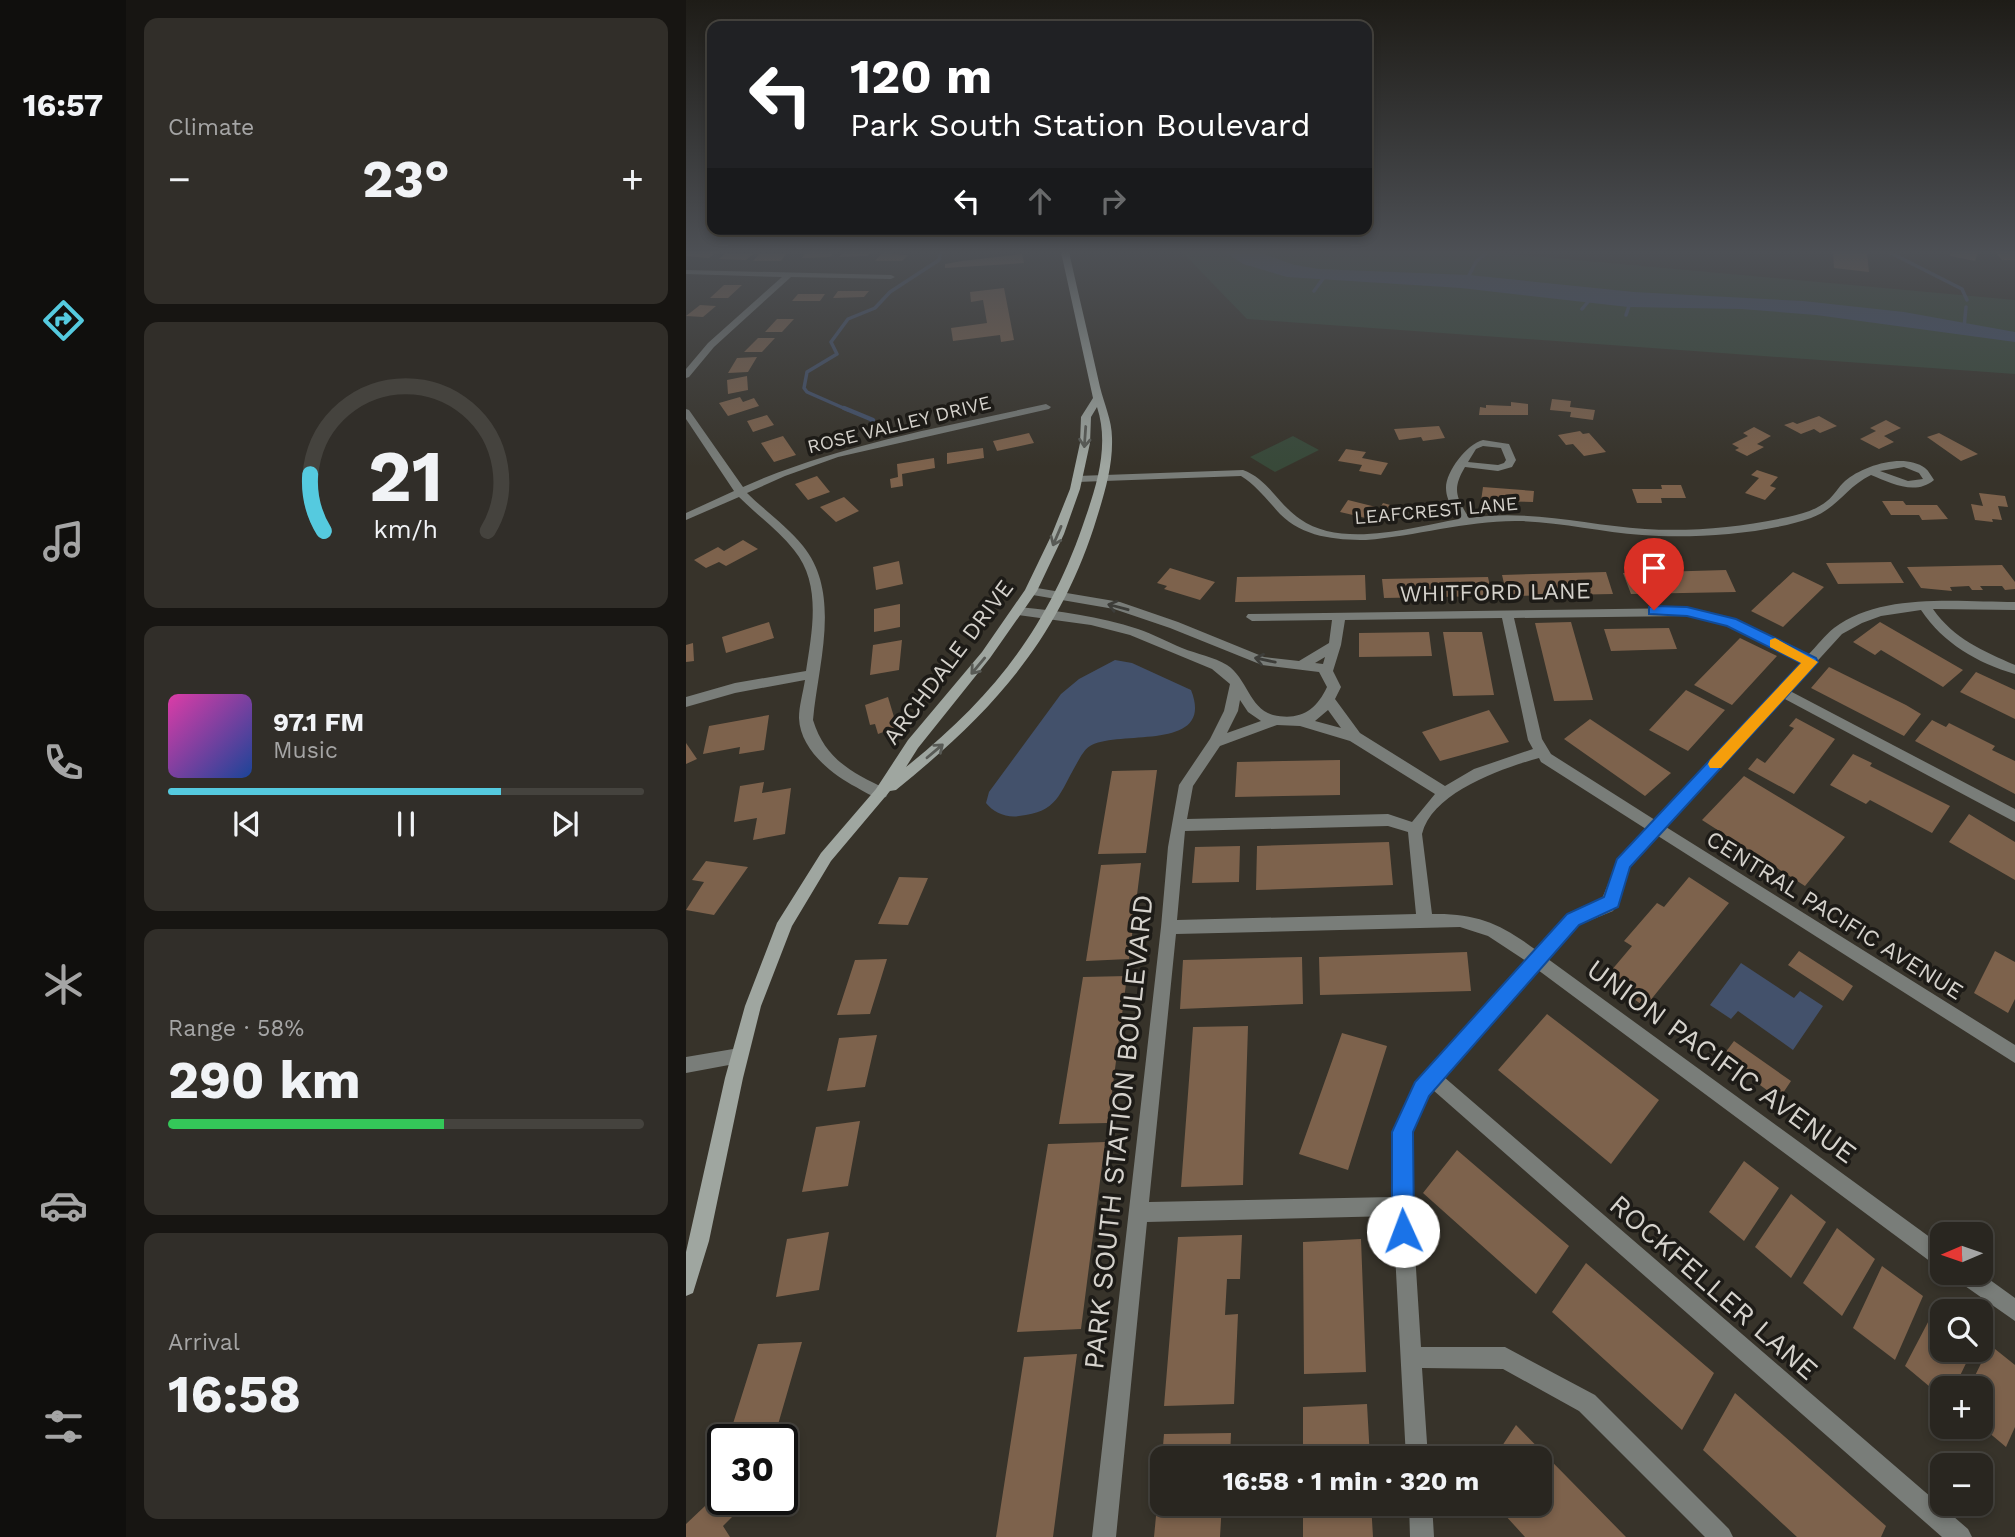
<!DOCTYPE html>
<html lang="en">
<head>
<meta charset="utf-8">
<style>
	:root { --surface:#292620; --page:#312e29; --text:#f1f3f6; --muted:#a5a5a5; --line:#45433e; --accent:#55cadf }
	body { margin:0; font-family:"Work Sans",sans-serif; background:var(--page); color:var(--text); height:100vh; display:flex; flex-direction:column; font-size:26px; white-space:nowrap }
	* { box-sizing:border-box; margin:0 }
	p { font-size:23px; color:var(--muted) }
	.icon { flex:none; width:38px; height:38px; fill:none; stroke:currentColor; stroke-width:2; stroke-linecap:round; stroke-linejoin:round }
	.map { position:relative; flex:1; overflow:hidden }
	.drawer { display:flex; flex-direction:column; gap:18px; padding:18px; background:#171512; width:560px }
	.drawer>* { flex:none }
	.top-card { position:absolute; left:21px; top:21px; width:665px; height:214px; border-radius:14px; box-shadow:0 4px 10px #0003,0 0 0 2px var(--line); background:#202124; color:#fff; overflow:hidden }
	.needle { width:46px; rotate:268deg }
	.fabs { position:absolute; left:1244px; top:1222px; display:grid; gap:14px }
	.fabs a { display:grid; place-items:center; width:63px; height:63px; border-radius:14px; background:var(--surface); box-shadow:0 4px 10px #0003,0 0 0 2px var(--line); font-size:35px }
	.speed { position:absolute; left:21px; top:1424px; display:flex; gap:14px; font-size:35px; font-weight:700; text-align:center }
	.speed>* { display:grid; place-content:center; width:91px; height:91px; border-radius:50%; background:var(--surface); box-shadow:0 4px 10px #0003,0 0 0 2px var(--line); line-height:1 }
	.speed .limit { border:4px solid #111; border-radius:10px; background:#fff; color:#111 }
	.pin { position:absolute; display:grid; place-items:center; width:60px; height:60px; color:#fff; margin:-72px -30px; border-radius:50% 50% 50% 0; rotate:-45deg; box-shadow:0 0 7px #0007 }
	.pin .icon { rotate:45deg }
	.me { position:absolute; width:77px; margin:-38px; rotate:358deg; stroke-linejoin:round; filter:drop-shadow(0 0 5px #0008) }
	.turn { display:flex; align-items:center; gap:24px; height:147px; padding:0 28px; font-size:32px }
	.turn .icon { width:91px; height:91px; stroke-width:2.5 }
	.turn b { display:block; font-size:49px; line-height:60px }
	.lanes { display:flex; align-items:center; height:66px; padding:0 28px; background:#0003; justify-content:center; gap:35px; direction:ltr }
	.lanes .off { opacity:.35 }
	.big { font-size:52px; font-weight:700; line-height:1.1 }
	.drawer .widget { flex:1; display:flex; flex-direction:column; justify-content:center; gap:10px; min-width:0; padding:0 24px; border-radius:14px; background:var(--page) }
	.drawer .dial { align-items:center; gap:0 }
	.dial svg { height:182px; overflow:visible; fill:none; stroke:var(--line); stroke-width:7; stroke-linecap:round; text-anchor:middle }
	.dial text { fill:var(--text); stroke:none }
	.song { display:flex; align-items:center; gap:21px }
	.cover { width:84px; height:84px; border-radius:10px; background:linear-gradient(135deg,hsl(320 70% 55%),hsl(220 70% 35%)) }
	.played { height:7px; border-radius:4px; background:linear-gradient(90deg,var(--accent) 70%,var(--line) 70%) }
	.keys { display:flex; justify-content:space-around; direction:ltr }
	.heat { display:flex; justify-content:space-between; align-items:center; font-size:38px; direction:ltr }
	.charge { height:10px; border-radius:5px; background:linear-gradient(90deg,#34c759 58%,var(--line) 0) }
	.trip { position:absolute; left:464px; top:1446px; width:402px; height:70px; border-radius:14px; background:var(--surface); box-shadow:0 4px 10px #0003,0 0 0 2px var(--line); font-weight:700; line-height:70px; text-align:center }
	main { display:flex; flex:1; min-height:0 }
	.menu { display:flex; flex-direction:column; width:126px; justify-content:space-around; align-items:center; background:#100f0d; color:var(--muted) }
	.menu .icon { width:49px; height:49px }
	.menu .selected { color:var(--accent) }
	.menu b { font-size:32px; color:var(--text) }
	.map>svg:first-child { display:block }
</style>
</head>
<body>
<main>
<nav class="menu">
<b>16:57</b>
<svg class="icon selected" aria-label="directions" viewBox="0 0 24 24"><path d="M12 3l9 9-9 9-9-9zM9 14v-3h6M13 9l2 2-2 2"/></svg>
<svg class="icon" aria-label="music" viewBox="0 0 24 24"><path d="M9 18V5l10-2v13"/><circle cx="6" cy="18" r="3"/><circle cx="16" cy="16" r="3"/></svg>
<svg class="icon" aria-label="phone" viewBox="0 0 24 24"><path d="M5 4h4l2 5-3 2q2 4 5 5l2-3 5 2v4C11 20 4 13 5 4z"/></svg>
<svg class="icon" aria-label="climate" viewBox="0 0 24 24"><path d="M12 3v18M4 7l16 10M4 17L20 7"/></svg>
<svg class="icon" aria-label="car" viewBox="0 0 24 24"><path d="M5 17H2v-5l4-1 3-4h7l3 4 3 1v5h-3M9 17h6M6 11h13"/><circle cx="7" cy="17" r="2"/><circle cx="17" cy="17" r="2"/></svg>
<svg class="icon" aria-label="filters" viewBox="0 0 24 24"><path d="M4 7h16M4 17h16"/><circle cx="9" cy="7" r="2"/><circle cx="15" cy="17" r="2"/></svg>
</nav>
<section class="drawer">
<div class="widget"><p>Climate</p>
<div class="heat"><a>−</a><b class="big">23°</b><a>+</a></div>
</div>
<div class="widget dial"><svg viewBox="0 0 100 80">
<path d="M14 69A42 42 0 1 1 86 69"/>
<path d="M14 69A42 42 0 0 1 8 44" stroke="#55cadf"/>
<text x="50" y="56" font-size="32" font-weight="700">21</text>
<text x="50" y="72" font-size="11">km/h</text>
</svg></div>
<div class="widget">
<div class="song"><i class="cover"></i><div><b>97.1 FM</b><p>Music</p></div></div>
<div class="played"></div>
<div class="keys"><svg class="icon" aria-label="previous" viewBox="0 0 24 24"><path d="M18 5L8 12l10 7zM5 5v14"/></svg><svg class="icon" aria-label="pause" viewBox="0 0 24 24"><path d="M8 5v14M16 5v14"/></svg><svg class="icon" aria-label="next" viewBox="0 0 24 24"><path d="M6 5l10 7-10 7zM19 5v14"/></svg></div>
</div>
<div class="widget"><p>Range · 58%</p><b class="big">290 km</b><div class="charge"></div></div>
<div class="widget"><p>Arrival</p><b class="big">16:58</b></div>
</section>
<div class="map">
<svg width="1329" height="1537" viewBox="0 0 1329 1537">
	<rect width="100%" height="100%" fill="#37332a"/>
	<!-- green -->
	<path fill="#384939" d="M496,252H803L1329,300V374L561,319Z
		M607,436L633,450L589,472L564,457Z"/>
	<!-- water -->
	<path fill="#43516b" d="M539,252H572L609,265L633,269L783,275L948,292L1117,301L1218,312L1329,332V342L1130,315L1055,309L942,307L775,288L601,277L557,264Z
		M429,660L446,663L505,690C530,753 432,729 404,746C398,750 395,756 391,763C373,794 372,812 333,816C320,818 307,812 300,803L303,792L375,694L393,679Z
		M1055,963L1108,998L1114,991L1137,1006L1107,1050L1052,1011L1045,1019L1024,1005Z"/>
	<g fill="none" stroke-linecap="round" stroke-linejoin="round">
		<!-- stream-far1 -->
		<path stroke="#43516b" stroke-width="3.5" d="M1203,252L1276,289L1281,300
			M780,281L790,262L801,252
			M628,291L639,276
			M896,309L906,297
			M940,315L945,300
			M1278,328L1280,307
			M162,410L121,392L118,388L121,372L151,354L145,342L162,319L189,308L204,292L253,260L255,252"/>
		<!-- stream -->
		<path stroke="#43516b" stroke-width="4.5" d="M158,408L187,420L182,433"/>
	</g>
	<!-- building -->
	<path fill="#7d624c" d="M2,252H31L23,258L0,256Z
		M120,252H148L144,257L116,258Z
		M157,252H185L182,256L153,257Z
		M197,252H206L204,254L222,255L216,261H189Z
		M1147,252L1181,253L1183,272L1148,268Z
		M1265,252H1292L1289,261L1264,256Z
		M1309,252H1329V260H1316Z
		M40,253L67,254L60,260L33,259Z
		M73,254H100L95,261H67Z
		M336,254L338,263L259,268V264L276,261Z
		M38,285H56L42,298H24Z
		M318,288L328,340L315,342L314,335L267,341L265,328L301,323L297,300L285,302L284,292Z
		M152,291H183L178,297L147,298Z
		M112,294H139L134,301H106Z
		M14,305L30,306L17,317L0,316Z
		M91,319H108L96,332H79Z
		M72,338H89L76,352H58Z
		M71,357L62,372L42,373L51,358Z
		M61,376L62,390L42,394L41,380Z
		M54,397L57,402L68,398L73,406L42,416L33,403Z
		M866,399L885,401L884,407L909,410L907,420L884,417L885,412L864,410Z
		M825,402L842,404V415H793L794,407L800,408V405L825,406Z
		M81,415L88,425L67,432L61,421Z
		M1133,416L1151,426L1134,433L1128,429L1115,434L1098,425L1107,422L1111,424Z
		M1200,420L1215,428L1198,436L1208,442L1193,449L1174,439L1190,431L1184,428Z
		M753,426L759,438L737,441L735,437L713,440L708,429Z
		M1068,427L1085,436L1071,444L1078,447L1061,456L1049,450L1053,448L1046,444L1062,436L1057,433Z
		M894,431L897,434L903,433L920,452L898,456L887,444L880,445L872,435Z
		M343,433L348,443L311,451L307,441Z
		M1253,433L1292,454L1275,461L1241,437Z
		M97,436L110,455L88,462L75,443Z
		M297,448L298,458L261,464V453Z
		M660,449L680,452L676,458L702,463L695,475L673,471L676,465L652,461Z
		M248,458L249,468L216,474L217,486L205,488L204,479L212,477L211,464Z
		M1071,470L1092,477L1084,486L1090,488L1079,500L1059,493L1073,478L1065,475Z
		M131,476L144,492L122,500L109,484Z
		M975,485H995L1000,498H975L976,503H951L946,489H976Z
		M797,487L848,491L847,502L795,501Z
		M1293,493L1319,496L1322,507L1312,506L1316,520L1306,519L1307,522L1289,520L1285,504L1297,506Z
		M158,497L173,511L150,522L134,507Z
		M662,500L694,508L697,503L715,508L707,521L682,515L680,518L654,512Z
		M1196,501H1217L1220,505H1251L1262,519L1236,520L1233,515H1205Z
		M57,540L72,549L40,566L33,562L20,568L8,560L32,547L38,551Z
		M213,561L217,584L190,590L187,567Z
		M1205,562L1218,583L1152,584L1140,563Z
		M1316,565L1329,582V589L1319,590L1316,586H1294L1297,590H1286L1283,586L1264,587L1266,591L1235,588L1221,567Z
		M484,568L529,582L514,600L478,589L481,586L471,583Z
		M1040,570L1050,592L945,594L937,573Z
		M920,572L927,594L821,596L816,575Z
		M1107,572L1138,587L1097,627L1065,611Z
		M679,575L680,600L549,602L551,577Z
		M802,577L806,596L698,598L696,579Z
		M214,604V627L188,632V609Z
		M83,622L88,638L40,653L36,637Z
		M885,622L907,700L868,701L849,623Z
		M1194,622L1277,670L1257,687L1195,650L1189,655L1167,642Z
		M983,628L991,649L925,651L918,629Z
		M743,632L746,656L673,657V633Z
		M757,632H796L808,695L767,696Z
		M1054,638L1091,656L1046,705L1008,685Z
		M216,640L213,670L184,675L187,645Z
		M7,643L8,661L0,662V645Z
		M1143,667L1220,705L1235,714L1218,736L1125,688Z
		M1290,672L1329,690V719L1274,692Z
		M1000,690L1039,710L1002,751L963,730Z
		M202,697L211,727L192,734L189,724L184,725L179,705Z
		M803,710L823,742L754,761L736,732Z
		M83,715L78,750L53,754L54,747L17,754L23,726Z
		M1110,718L1149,739L1108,794L1062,769L1071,758L1079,763L1108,728L1103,726Z
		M904,719L985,773L959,796L878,739Z
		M1246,720L1260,727L1263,723L1309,746L1306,750L1329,761V794L1229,741Z
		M0,743L11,759L0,764Z
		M1167,754L1186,763L1184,766L1264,806L1246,833L1184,800L1180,804L1144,785Z
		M654,760V795L549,797L551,762Z
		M471,770L460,853L412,854L426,771Z
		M1058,776L1159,837L1119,886L1016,820Z
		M78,782L76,793L105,788L99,834L67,840L71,818L48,822L54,786Z
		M1283,814L1329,842V880L1263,842Z
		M703,842L707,885L570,890L571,846Z
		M554,846L553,882L506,883L509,847Z
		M20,861L62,867L28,915L0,910L18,882L6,880Z
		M455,863L443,959L400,961L415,865Z
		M213,877L242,878L222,925L192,924Z
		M1003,877L1043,903L959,1007L919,978L946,946L938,941L971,903L978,907Z
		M1113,951L1167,986L1157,1001L1102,965Z
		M1309,951L1329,962V999L1322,1013L1288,993Z
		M781,952L785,991L634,995L633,957Z
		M616,957L617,1004L494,1009L497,960Z
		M201,959L184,1014L151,1015L169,960Z
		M441,976L422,1123L373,1124L397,977Z
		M861,1014L973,1100L925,1164L812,1070Z
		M562,1026L557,1185L495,1187L507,1027Z
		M656,1033L701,1046L662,1170L613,1154Z
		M191,1035L179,1087L141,1091L153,1038Z
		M1048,1041L1105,1081L1093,1099L1036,1057Z
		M174,1121L162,1186L116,1192L130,1127Z
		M419,1142L395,1329L331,1332L362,1144Z
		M771,1150L883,1246L850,1294L737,1193Z
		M1058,1161L1093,1188L1058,1241L1023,1212Z
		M1105,1194L1140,1222L1105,1278L1069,1247Z
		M1151,1228L1189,1259L1156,1316L1117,1283Z
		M143,1232L133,1290L90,1297L101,1239Z
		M556,1235L554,1279H541L539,1315L552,1314L548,1404L478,1406L492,1237Z
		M675,1239L680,1372L618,1374L617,1242Z
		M900,1263L1028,1373L996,1430L866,1312Z
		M1196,1266L1237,1296L1209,1360L1167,1328Z
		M1251,1305L1256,1309V1349H1287L1268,1388H1256V1397L1219,1366Z
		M116,1342L91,1428L45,1430L72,1344Z
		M1304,1345L1329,1365V1427L1320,1447L1295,1426V1388H1283Z
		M391,1354L367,1537H310L338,1357Z
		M1049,1393L1200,1526L1195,1537H1111L1017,1450Z
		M681,1404L684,1458H617V1407Z
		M830,1425L940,1537H839L808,1503H854V1458H808Z
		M545,1433L544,1458H476L478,1434Z
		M474,1474L476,1503H536L534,1537H468Z
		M37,1489V1500H55L58,1505L37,1526L44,1537H0V1524Z
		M617,1503H685L687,1537H617Z"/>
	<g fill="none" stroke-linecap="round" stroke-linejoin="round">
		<!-- street -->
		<path fill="#797d79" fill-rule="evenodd" d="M0,270L205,275L209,277L205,279L105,277L28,347L3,377L0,378V369L22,343L96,277L0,274Z
			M360,404L365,407L363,409L152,457L99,476L61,493C79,511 101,526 117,546C156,594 132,664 127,720C139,759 165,772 200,789L202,793L200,797C190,800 179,792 170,787C145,774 114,749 113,718C113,706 117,693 119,680L49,693L0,707V697L49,683L120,671C126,631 136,584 108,550C92,530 71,515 53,497L0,520V513L48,491L0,419V409L3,410L57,487C153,444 258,427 360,404Z
			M797,440L823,444L830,460L826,467L812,471L779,467C766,489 770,497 783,518C843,509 900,525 959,529C1006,532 1055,527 1102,517C1116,514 1130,510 1141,501C1148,496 1152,487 1159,481C1176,466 1218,452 1239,468C1243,471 1245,476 1248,480C1229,496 1205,483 1185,475C1160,487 1152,508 1125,518C1079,534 1005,539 956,535C915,532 875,522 834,521C782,520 731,536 680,540C649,540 617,537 594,514C581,500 571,486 555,476L391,482L386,479L391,476L557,470C582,479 593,505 614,519C656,549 727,527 773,519C767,510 760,499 760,488C760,471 781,444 797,440ZM797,446L815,448L820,460L818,463L812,465L782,462L790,449ZM1218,467L1233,473L1237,479L1222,481L1194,471Z
			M345,587L434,602L492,622L578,657L613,661L643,643L646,620L566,621L560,617L562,614L1001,608L1049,620L1122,655C1131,646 1139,635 1148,628C1195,592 1274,602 1329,602V610L1247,609C1268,639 1297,651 1329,665V674C1291,663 1257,643 1235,610L1195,616L1176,623L1156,634L1104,691L1329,809V822L1097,698L980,827L1329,1045V1063L972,836L944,867L933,901L927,911L893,925L862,959L1256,1246V1268L1249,1265L852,970L758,1077L1282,1529L1286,1537H1256L747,1090L742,1095L726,1132V1206L735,1347H819L909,1395L1043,1529L1047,1537H1019L893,1411L817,1369L736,1368L742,1458H720L707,1216L461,1222L430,1537H406L475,927L482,847L493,785L524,739L538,711L544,684L526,669L444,635L405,625L332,615L326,611L332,607C373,611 413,616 452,629C467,634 482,642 496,648C511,654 528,657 541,665C561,678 563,708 587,715C613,721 630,711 641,687L633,672L576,665L484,628L428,609L341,594V588ZM1001,616L1041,626L1115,663L969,820L865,754L856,739L828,618ZM816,618L842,740L847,749L788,769L759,786L674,733L649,699L655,687L647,671L655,645L659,620ZM639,657L637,664L629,663ZM554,700L562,712L575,721L541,733L552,711ZM642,710L655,728L629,721ZM591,725L614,726L664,741L749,794L726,822L702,814L501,819L507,786L534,746ZM853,758L855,762L960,829L932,860L915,901L881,915L850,950C815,924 791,913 746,914L736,834C746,792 817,768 853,758ZM702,826L722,832L730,914L491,920L499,831ZM774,927L802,936L840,961L730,1083L708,1132L707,1197L463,1202L490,934Z
			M53,1048L59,1050L62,1056L59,1062L0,1073V1057Z
			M1266,1272H1293L1329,1298V1321L1269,1279Z
			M723,1503H746L748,1537H724Z"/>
		<!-- secondary -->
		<path fill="#9fa6a0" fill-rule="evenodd" d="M375,252H383C393,297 404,342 414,387C418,404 426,420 426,438C427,469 417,498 408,527C370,643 304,714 210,790L204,791L145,861L106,926L75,1006L57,1078L23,1241L7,1293L0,1296V1252L39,1078L59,1006L91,923L135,853L190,789L222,740L296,652L339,590L366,534L384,489L394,443L395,417L407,398ZM411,407C423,443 412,482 400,516C364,625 309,696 220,767L232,748L304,658L351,591L378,534L394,489L404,443L405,417Z"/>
	</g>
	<!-- one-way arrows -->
	<defs><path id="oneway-shaft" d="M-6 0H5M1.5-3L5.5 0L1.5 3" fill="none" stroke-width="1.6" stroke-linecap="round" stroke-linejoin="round" transform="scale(1.75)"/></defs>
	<g stroke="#585a55">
		<use href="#oneway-shaft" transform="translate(399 437) rotate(94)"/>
		<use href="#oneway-shaft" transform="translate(371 536) rotate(113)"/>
		<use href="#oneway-shaft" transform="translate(292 666) rotate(130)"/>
		<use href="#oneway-shaft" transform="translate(249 751) rotate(-40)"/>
	</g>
	<g stroke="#3d3d39">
		<use href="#oneway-shaft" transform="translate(432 607) rotate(-165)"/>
		<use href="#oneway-shaft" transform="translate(579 660) rotate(-168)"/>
	</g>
	<!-- sky -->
	<linearGradient id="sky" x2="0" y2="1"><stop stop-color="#1e1c17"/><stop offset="0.54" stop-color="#4d5055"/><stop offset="1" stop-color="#4d5055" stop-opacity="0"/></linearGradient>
	<rect width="1329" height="467" fill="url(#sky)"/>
	<!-- route -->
	<path fill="#1a73e8" stroke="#114b97" stroke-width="2" d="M968,606L1001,607L1050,619L1130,658L1132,662L944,867L932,907L893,925L743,1096L727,1132L728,1231L725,1239L717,1242L709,1239L706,1231V1132L729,1082L881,914L918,897L931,859L1115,663L1041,626L1001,616L963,614V607Z"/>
	<!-- slow -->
	<path fill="#f59e0b" d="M1089,638L1132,662L1035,768H1024L1022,764L1024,760L1115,663L1084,647V640Z"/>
	<g text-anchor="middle" stroke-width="7" stroke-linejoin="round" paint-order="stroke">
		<!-- far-street labels -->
		<g font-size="19" fill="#d5d2cc" stroke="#1d1b17">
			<text transform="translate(213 424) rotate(-14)" y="7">ROSE VALLEY DRIVE</text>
			<text transform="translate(750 510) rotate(-5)" y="7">LEAFCREST LANE</text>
		</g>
		<!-- street labels -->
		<g font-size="23" fill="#d5d2cc" stroke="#1d1b17">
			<text transform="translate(809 592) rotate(-1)" y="8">WHITFORD LANE</text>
			<text transform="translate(262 662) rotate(-53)" y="8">ARCHDALE DRIVE</text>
			<text transform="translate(1149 915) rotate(32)" y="8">CENTRAL PACIFIC AVENUE</text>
		</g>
		<!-- near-street labels -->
		<g font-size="28" fill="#d5d2cc" stroke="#1d1b17">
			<text transform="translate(1036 1061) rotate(36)" y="10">UNION PACIFIC AVENUE</text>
			<text transform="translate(432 1132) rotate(-84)" y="10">PARK SOUTH STATION BOULEVARD</text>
			<text transform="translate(1028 1287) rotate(41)" y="10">ROCKFELLER LANE</text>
		</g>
	</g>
</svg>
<div class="fabs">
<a><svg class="needle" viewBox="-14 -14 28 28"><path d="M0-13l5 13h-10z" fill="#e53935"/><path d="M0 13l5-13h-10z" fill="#a5a5a5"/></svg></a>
<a><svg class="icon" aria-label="search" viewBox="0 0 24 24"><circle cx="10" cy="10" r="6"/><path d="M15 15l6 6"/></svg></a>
<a>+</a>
<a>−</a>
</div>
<div class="speed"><div class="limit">30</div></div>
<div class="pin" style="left:968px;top:610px;background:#d93025"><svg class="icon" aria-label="arrive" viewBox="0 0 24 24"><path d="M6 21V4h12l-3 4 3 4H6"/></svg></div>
<svg class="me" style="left:717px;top:1231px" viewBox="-20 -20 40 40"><circle r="19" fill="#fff"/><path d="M0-13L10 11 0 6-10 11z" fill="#1a73e8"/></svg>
<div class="trip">16:58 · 1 min · 320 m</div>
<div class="top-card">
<div class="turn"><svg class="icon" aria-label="left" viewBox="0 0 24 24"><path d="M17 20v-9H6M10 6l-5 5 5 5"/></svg><div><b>120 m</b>Park South Station Boulevard</div></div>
<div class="lanes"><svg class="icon" aria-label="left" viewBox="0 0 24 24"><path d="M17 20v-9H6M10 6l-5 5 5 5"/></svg><svg class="icon off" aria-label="ahead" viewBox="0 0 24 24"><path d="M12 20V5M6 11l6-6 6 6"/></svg><svg class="icon off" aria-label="right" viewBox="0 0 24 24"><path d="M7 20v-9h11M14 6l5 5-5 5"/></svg></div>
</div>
</div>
</main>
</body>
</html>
